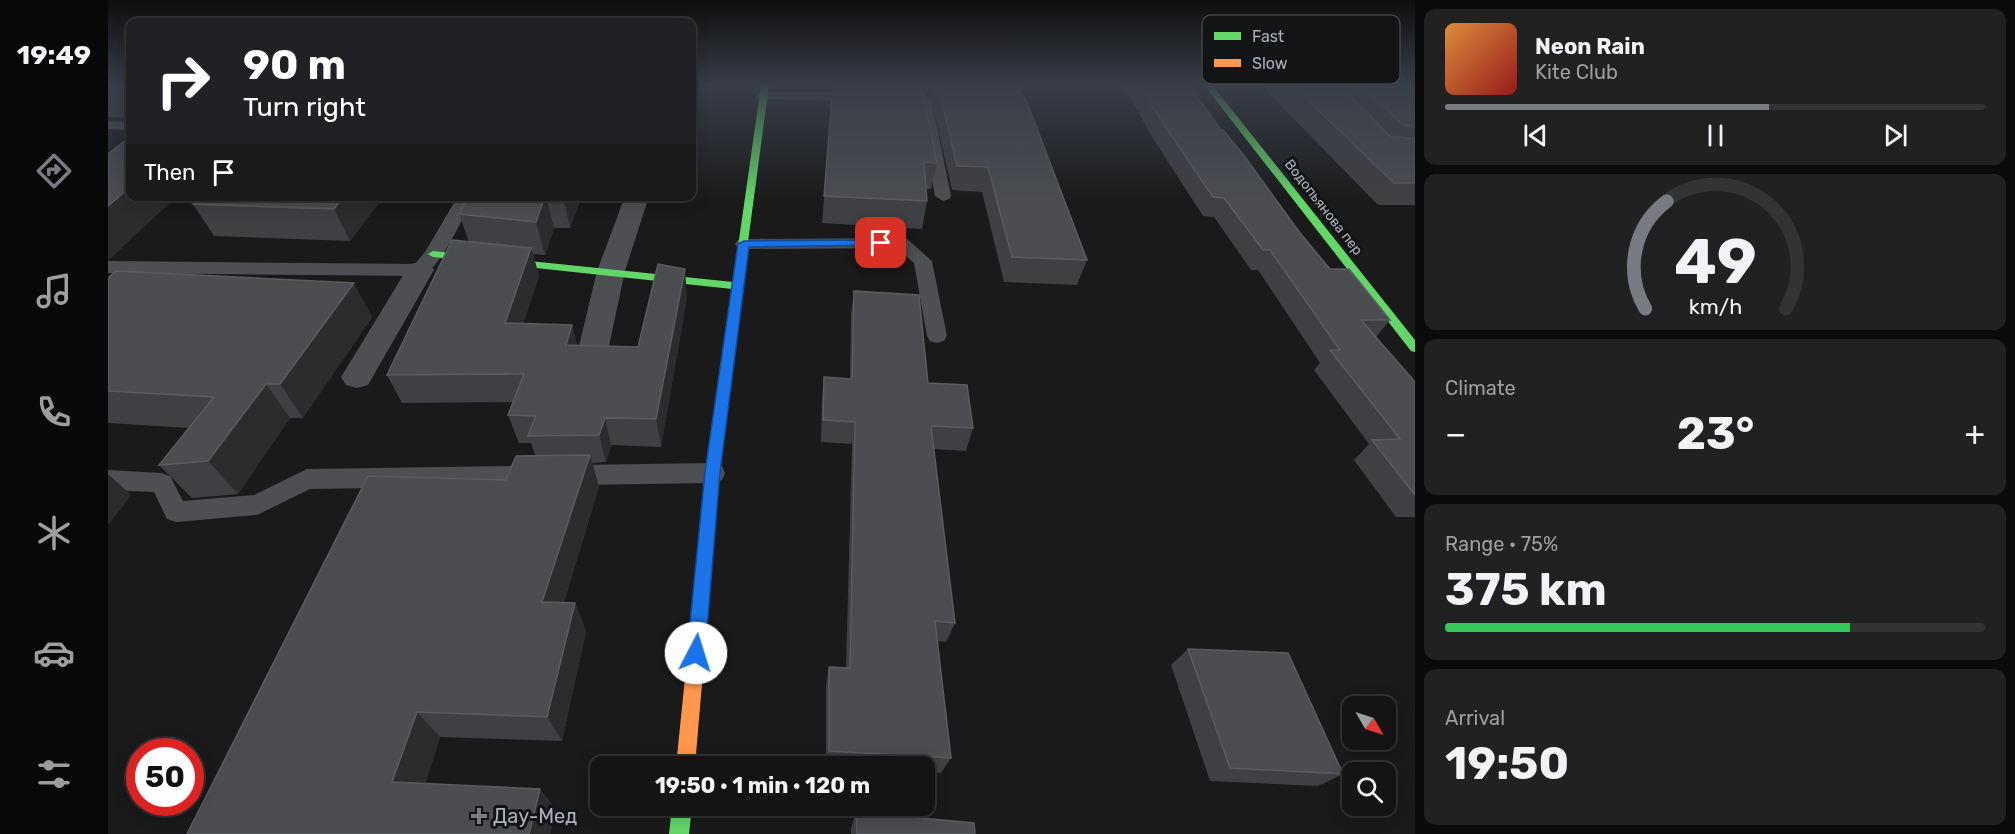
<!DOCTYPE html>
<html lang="en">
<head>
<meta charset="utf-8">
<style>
	:root { --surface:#141414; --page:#212122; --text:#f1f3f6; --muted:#9d9ea0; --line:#333334; --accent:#787c82 }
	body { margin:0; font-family:Rubik,sans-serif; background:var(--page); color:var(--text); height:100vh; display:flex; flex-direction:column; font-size:22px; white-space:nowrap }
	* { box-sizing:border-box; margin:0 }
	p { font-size:20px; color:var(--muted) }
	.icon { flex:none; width:33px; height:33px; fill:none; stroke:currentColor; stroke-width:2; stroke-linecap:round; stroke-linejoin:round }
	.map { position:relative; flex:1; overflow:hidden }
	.panel { display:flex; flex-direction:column; gap:9px; padding:9px; background:#0b0b0b; width:600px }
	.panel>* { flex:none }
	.hud { position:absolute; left:18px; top:18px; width:570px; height:183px; border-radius:12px; box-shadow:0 3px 15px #0003,0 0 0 2px var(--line); background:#202124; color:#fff; overflow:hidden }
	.needle { width:39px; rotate:129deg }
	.tools { position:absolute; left:1234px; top:696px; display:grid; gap:12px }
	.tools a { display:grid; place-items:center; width:54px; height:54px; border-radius:12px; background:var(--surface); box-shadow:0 3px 15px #0003,0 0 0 2px var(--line); font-size:30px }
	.speed { position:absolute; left:18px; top:738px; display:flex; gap:12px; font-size:30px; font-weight:700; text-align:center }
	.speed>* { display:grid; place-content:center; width:78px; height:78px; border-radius:50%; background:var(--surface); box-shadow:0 3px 15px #0003,0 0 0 2px var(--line); line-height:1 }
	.speed .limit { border:9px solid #d22; background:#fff; color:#111 }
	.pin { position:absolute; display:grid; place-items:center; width:51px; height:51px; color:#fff; margin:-26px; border-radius:12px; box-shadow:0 3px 9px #0006 }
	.me { position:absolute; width:66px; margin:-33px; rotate:5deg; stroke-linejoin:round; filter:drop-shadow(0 0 4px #0008) }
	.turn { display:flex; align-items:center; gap:21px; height:126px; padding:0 18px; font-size:27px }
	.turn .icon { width:78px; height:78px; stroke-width:2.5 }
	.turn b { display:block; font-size:42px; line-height:51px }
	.then { display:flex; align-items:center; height:57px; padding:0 18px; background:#0003; gap:12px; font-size:22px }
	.big { font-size:45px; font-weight:700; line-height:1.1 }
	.panel .tile { flex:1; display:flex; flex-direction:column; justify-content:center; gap:9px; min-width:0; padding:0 21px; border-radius:12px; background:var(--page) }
	.panel .dial { align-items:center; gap:0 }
	.dial svg { height:156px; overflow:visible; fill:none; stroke:var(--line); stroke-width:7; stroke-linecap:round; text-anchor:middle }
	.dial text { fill:var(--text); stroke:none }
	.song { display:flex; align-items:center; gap:18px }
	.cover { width:72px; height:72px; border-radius:9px; background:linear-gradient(135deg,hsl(30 70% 55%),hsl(0 70% 35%)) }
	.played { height:6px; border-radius:3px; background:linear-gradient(90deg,var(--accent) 60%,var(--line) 60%) }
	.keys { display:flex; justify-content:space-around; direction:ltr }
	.heat { display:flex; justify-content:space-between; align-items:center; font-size:33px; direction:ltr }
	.charge { height:9px; border-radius:4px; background:linear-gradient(90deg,#34c759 75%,var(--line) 0) }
	.trip { position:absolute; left:482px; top:756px; width:345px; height:60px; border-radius:12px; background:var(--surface); box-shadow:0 3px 15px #0003,0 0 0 2px var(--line); font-weight:700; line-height:60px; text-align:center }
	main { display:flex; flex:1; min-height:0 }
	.tabs { display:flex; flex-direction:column; width:108px; justify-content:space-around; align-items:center; background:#080808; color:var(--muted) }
	.tabs .icon { width:42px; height:42px }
	.tabs .active { color:var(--accent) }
	.tabs b { font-size:27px; color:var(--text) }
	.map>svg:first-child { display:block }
</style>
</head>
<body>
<main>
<nav class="tabs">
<b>19:49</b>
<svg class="icon active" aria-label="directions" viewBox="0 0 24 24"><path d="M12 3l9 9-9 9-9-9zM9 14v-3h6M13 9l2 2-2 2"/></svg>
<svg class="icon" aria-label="music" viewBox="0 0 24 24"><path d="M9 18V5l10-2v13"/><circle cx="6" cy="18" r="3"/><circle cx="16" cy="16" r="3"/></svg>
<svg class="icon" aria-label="phone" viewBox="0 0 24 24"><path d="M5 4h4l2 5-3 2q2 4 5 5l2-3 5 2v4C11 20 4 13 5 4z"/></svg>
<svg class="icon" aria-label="climate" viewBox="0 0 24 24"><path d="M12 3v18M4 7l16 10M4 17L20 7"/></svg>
<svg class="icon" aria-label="car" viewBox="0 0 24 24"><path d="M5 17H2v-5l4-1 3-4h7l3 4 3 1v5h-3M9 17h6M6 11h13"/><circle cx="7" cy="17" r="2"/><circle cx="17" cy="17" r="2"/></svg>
<svg class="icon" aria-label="filters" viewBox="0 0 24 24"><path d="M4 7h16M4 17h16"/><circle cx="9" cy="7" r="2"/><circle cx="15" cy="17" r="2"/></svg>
</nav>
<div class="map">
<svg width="1307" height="834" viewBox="0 0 1307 834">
	<rect width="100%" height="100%" fill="#1a1a1a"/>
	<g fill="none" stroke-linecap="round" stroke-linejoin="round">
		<!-- lane -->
		<path fill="#4e4f52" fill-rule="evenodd" d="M655,92L753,93L760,97L753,101L650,99L648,96L650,93Z
			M786,94H816L823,98L843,196L841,199L835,201L827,196L810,102L781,101L779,98L781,95Z
			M0,121L22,122V130L0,129Z
			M350,196H366C356,215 332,271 312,276L0,273V261L307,264L317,252Z
			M793,238L799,239L824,261L839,336L836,341L829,343L822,341L819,336L806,263L789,248L636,249L630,248L627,244L630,240L636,239Z
			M605,463L614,466L617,473L614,480L605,483L202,489L149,515L68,522L59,519L46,492L0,490V470L53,473L62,476L75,501L146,495L199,469Z"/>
		<!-- street -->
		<path fill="#4e4f52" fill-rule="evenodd" d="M517,196H541L517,271L501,346L497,353L486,356L475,353L471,346L489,271Z
			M312,262L322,264L326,270L260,385L249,388L238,385L233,377L238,369L302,264Z"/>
		<!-- fast -->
		<path fill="#63d668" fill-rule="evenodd" d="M653,85H661L623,369H615L613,366L624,289L325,257L320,254L325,251L625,282Z
			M1096,85H1104L1307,340V352L1303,351Z
			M564,806H584L581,834H561Z"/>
		<!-- slow -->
		<path fill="#ff974d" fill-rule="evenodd" d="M619,362L625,366L612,473L587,766H568L598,473L613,366Z"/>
	</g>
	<!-- wall -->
	<path fill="#3f4043" d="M0,85H22V118L0,117Z
		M725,85H908L979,260L969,285L896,282L874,192L844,190L822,93H815L829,163L823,189H818L819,201L814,229L714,223Z
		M1015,85H1081L1113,130L1192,233L1222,269L1282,320L1268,337L1307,382V517H1288L1246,460L1261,444L1206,370L1212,363L1150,270H1143L1106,217L1095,216L1046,140Z
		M1153,85H1307V205H1270Z
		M94,196H276L242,241L106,236L85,204Z
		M360,196H474L462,228H446L437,255L425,254L431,276L415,324L464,325L469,345L530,347L579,297L553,447L503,445L498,462L484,463L491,487L456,602L467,603L478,631L454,741L332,737L317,784L448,809L442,834H79L398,480L427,455L423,443H411L400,415L405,402L294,403L279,375L361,242L351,214Z
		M0,278L264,317L195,418H182L130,494L84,498L51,465L81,428L0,423Z
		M746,291L820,383L865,428L858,451L826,449L847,623L838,642L829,641L843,758L833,773L816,772V766H718V685L721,667L738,668L744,444L713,442L714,400L716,377L742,379L743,314Z
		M1080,649L1235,774L1210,786L1102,781L1063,665Z
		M748,812L867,834H743V828Z"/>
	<!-- shaded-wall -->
	<path fill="#2b2c2d" d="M22,187V196H69L2,259H0V206Z
		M236,196H276L242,241L226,209Z
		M437,196H438L446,228L437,255L428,222Z
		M455,196H474L462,228Z
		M423,248L431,276L406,351L397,323Z
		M577,269L579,297L553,447L548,419Z
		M246,283L264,317L195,418L172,384Z
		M464,325L471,353L458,345Z
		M158,384L182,418L130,494L100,461Z
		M497,418L503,445L498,462L491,435Z
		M482,455L491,487L447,630L434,602Z
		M0,474L23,495L0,526Z
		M467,603L478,631L454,741L439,717Z
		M309,712L332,737L311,803L284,782Z
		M432,789L448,809L442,834H421Z"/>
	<!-- building -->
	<path fill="#4b4d50" stroke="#5a5c60" stroke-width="1.5" d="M0,85H22V89H0Z
		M725,85H813L829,163L816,162L819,201L716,196Z
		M830,85H908L919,102L979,260L904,257L880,167L849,166Z
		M1031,85H1081L1113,130H1115L1137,157L1192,233L1222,269H1241L1282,320H1253L1307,382V495L1264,440L1292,439L1222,350H1232L1162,250H1155L1116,198L1105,197L1054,122Z
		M1184,85H1231L1282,136L1307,139V183H1286Z
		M1252,85H1301L1307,91V127L1295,125Z
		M22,137V187L0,206V154Z
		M93,196H236L226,209L85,204Z
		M360,196H437L428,222L351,214Z
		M344,240L423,248L397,323L464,325L458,345L530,347L550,264L577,269L548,419L497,418L491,435L420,436L428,416L400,415L416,374L279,375Z
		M8,271L246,283L172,384H158L100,461L51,465L106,397L0,391V278Z
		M746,291L811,295L820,383L859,385L865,428L823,426L847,623L827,621L843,758L721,751V667L742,668L747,422L715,420L716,377L744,379Z
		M482,455L434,602L467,603L439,717L309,712L284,782L432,789L421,834H79L260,476L398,480L408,456Z
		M1080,649L1180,653L1235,774L1122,768Z
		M748,812L866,823L867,834H749Z"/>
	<!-- sky -->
	<linearGradient id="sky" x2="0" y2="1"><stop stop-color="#0e0e0e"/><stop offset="0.42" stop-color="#383e49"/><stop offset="1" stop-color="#383e49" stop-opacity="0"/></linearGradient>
	<rect width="1307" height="202" fill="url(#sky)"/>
	<!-- route -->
	<path fill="#1a73e8" stroke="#114b97" stroke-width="1.5" d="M773,240L777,241V245L641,247L612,472L597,653L594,659L588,662L582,659L579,653L597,472L630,244L636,241Z"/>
	<!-- markers -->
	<path fill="#787c82" stroke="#131416" stroke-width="2" d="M368 807h6v6h6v6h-6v6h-6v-6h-6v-6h6z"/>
	<g text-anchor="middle" stroke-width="6" stroke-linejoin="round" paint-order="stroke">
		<!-- far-street labels -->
		<g font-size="14" fill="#abb1ba" stroke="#131416">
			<text transform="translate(1216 207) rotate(52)" y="5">Водопьянова пер</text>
		</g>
		<!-- near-poi labels -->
		<g font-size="20" fill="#abb1ba" stroke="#131416" text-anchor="start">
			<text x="385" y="823">Дау-Мед</text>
		</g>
	</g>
	<!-- legend -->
	<rect x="1094" y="15" width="198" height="69" rx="9" fill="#131416" stroke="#414347" stroke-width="1.5"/>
	<rect x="1106" y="32" width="27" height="8" fill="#63d668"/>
	<rect x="1106" y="59" width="27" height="8" fill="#ff974d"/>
	<g font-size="16" fill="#abb1ba">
		<text x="1144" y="42">Fast</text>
		<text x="1144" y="69">Slow</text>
	</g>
</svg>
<div class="tools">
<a><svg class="needle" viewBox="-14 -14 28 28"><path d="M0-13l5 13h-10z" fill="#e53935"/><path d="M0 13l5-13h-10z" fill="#9d9ea0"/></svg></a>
<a><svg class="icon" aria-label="search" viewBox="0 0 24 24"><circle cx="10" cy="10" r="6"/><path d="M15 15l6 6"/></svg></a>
</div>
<div class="speed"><div class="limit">50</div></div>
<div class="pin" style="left:773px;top:243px;background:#d93025"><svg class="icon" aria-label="arrive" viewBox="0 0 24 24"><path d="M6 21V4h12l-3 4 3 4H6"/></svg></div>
<svg class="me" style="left:588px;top:653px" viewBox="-20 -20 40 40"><circle r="19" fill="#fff"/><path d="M0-13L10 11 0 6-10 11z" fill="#1a73e8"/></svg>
<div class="trip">19:50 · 1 min · 120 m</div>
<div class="hud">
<div class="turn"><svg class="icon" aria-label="right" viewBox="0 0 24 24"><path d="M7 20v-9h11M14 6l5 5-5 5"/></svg><div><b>90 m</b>Turn right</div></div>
<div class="then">Then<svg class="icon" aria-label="arrive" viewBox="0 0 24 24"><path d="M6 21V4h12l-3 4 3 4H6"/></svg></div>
</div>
</div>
<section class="panel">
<div class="tile">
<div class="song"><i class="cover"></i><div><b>Neon Rain</b><p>Kite Club</p></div></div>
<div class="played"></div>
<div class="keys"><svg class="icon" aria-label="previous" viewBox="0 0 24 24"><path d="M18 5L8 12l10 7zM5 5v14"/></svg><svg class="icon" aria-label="pause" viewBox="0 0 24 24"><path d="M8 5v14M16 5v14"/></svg><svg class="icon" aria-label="next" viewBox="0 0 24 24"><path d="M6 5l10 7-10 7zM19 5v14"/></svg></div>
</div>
<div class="tile dial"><svg viewBox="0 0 100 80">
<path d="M14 69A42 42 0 1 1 86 69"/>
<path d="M14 69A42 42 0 0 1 25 14" stroke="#787c82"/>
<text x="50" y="56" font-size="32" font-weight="700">49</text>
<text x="50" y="72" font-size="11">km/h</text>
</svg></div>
<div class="tile"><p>Climate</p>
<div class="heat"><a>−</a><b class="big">23°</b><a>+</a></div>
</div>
<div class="tile"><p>Range · 75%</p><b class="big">375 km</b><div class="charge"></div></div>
<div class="tile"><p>Arrival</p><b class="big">19:50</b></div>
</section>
</main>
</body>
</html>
